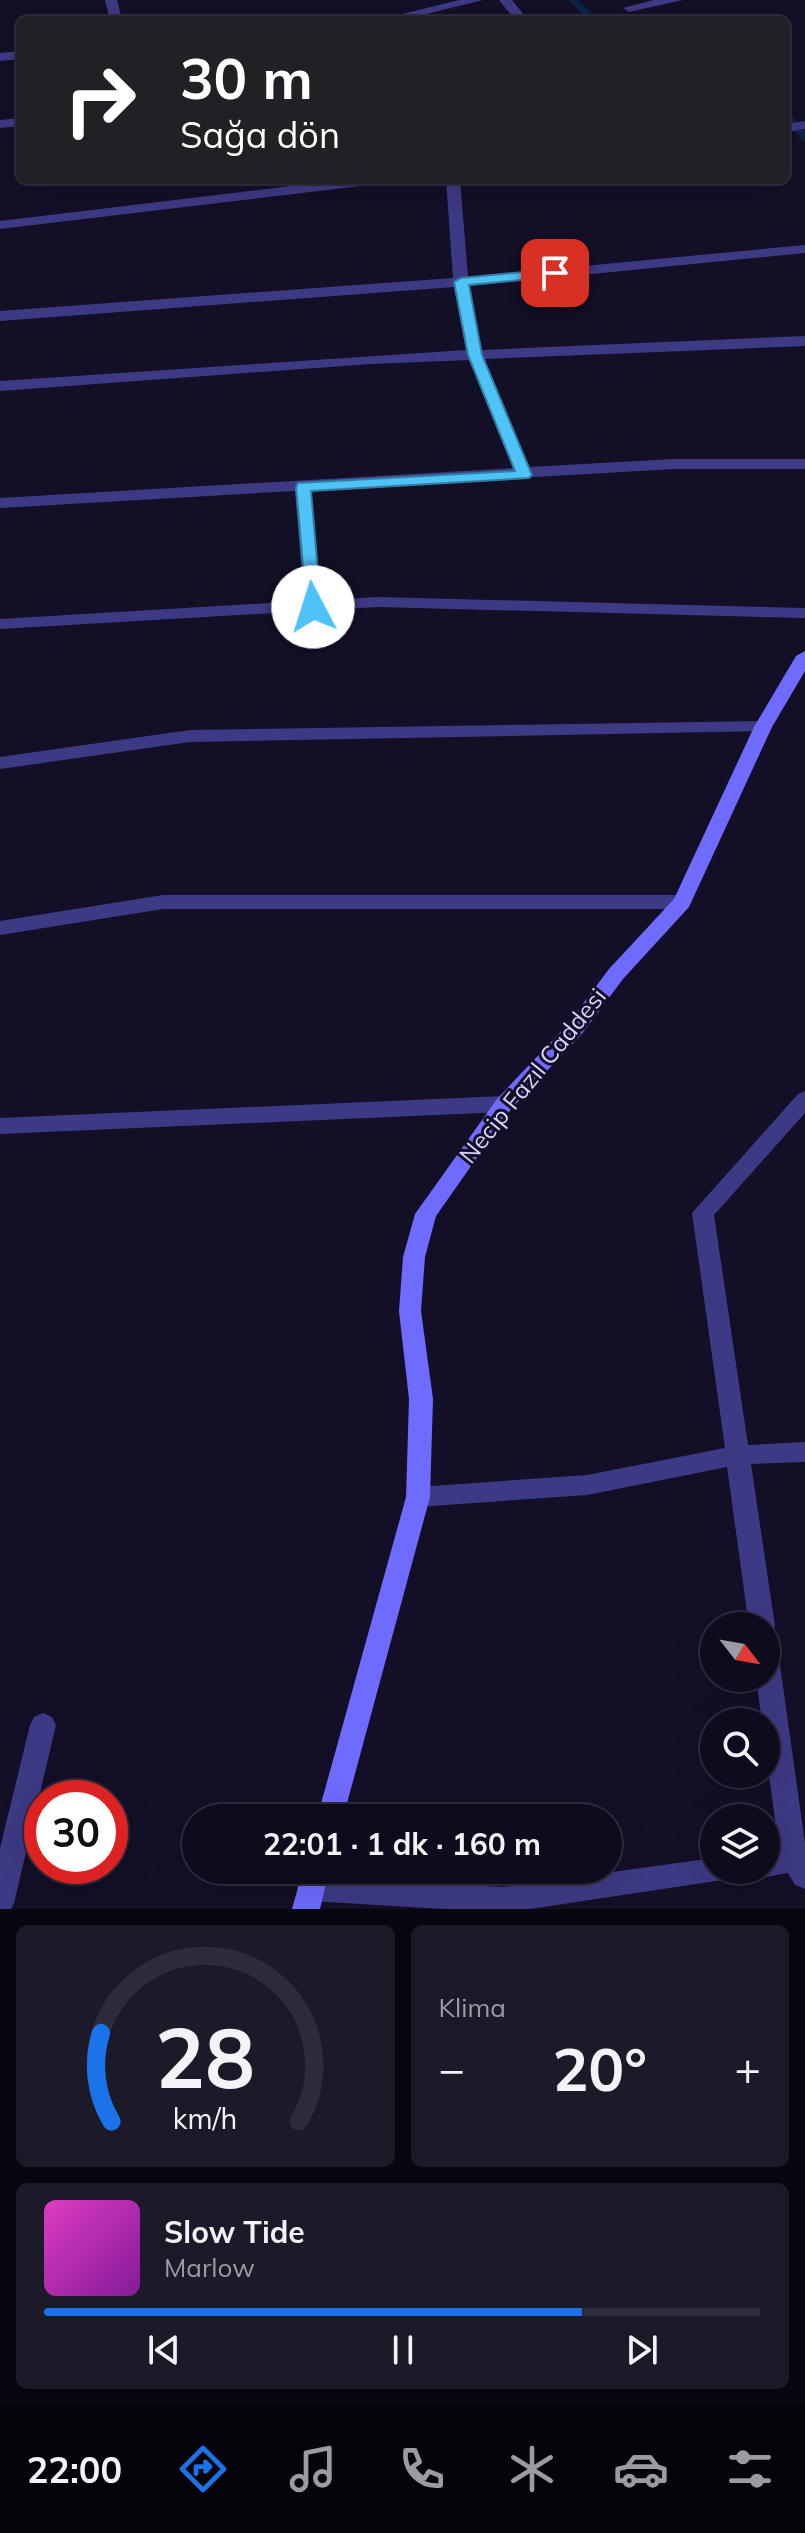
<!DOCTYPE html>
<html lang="tr">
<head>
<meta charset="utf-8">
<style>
	:root { --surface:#0e0b1c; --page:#1c1929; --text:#f1f3f6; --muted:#9b9ba3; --line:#2e2b3b; --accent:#1a73e8 }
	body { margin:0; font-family:Mulish,sans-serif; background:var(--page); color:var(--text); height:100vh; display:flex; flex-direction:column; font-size:30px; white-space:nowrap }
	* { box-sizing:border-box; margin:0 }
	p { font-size:26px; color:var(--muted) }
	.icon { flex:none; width:44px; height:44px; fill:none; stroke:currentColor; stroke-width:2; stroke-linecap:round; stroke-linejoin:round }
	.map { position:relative; height:1909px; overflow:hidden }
	.details { display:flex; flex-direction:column; gap:16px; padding:16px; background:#08060f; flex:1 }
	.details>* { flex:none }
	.top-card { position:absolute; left:16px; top:16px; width:774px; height:168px; border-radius:12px; box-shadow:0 8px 32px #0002,0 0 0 2px var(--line); background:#202124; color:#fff; overflow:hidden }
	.needle { width:52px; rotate:121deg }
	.fabs { position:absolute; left:700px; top:1612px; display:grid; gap:16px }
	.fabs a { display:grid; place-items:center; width:80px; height:80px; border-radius:50%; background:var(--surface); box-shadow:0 8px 32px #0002,0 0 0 2px var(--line); font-size:40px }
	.speed { position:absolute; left:24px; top:1780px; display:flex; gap:16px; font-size:40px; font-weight:700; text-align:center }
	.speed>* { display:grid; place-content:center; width:104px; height:104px; border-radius:50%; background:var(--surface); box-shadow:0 8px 32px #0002,0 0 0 2px var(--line); line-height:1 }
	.speed .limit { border:12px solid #d22; background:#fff; color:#111 }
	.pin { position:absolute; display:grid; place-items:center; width:68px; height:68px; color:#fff; margin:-34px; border-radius:16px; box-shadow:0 4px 12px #0006 }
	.me { position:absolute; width:88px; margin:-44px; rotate:355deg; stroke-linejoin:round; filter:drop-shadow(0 0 6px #0008) }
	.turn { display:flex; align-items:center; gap:28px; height:168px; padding:0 32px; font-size:36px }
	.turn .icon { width:104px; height:104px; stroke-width:2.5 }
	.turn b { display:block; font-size:56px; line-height:68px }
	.big { font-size:60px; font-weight:700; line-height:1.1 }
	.details .tile { flex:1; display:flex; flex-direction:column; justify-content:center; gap:12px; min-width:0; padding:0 28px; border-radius:12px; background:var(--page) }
	.details .dial { align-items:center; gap:0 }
	.dial svg { height:208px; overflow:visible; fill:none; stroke:var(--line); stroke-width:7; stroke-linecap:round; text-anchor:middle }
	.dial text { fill:var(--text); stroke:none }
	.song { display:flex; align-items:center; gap:24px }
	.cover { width:96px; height:96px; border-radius:12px; background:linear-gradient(135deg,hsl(310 70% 55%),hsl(290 70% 35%)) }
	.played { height:8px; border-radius:4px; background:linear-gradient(90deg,var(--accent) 75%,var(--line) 75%) }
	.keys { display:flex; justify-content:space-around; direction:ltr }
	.heat { display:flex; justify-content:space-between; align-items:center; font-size:44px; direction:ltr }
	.details .tiles { flex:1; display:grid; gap:16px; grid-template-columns:1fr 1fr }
	.tile:last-child { grid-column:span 2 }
	.trip { position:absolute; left:182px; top:1804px; width:440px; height:80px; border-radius:40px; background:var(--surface); box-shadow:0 8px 32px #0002,0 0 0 2px var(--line); font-weight:700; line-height:80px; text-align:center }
	.tabs { display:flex; height:128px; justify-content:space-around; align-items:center; background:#06040b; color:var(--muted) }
	.tabs .icon { width:56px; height:56px }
	.tabs .on { color:var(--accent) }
	.tabs b { font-size:36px; color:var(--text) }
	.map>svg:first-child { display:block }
</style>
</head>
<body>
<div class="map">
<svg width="805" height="1909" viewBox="0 0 805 1909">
	<rect width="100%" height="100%" fill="#130f26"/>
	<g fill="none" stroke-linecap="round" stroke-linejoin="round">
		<!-- stream -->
		<path fill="#0c2248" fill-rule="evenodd" d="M569,0H578L598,20H588Z
			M786,110L789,111L805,131V141L802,140L786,119Z"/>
		<!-- service -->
		<path fill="#3d3a85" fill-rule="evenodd" d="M43,1713L52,1717L56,1725L14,1903L11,1909H0V1848L30,1725L34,1717Z"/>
		<!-- minor -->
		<path fill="#3d3a85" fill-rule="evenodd" d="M105,0H117L122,20H110Z
			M459,0H483L402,20H378Z
			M499,0H512L528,20H515Z
			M654,0H683L629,12L623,8Z
			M20,51V59L0,61V53Z
			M20,118V126L0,128V120Z
			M805,121V129L786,132V124Z
			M341,180H384L377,184L0,229V221Z
			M446,180H460L468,277L805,245V253L469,286L482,350L805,336V346L484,359L529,467L674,459H805V469H674L311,490L321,600L378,597L805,608V618L378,607L0,629V619L304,601L295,491L0,508V498L513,468L469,360L371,364L0,391V381L466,350L454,287L0,321V311L453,278Z
			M763,721L772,727L769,731L190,742L0,769V757L190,730Z
			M163,895H682L692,902L682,909H163L0,935V921Z
			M805,1091V1113L714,1215L748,1445L805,1442V1462L751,1464L775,1626L771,1634L766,1635V1626H749L727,1467L587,1495L418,1507L409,1504L406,1497L409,1490L418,1487L587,1475L725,1448L692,1213L798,1094Z
			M504,1096L511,1099L515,1104L511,1109L504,1112L0,1134V1118Z
			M766,1647L775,1650L779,1658L805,1843V1889L795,1885L788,1873L766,1877L755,1870H766V1851L779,1850L766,1752V1722H762L756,1678H766Z
			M714,1858V1870H732L729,1879L530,1909H443L311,1901L301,1897L297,1888L301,1879L311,1875L503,1887Z"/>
		<!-- secondary -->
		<path fill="#6f6bff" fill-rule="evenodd" d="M805,651V671L772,727L689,907L623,979L581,1035L511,1109L436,1216L425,1257L421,1311L433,1399L430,1497L343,1818H317L406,1497L409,1399L399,1311L403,1257L415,1214L497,1099L567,1025L609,969L674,899L754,727L796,656Z
			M303,1870H329L320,1909H292Z"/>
	</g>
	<!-- route -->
	<path fill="#4fc3f7" stroke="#337fa1" stroke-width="2" d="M555,269L562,273L560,276L469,285L482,355L532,475L529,478L311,491L321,607L318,610H307L296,487L298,483L515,471L468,355L454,282L461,278Z"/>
	<g text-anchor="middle" stroke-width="6" stroke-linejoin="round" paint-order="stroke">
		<!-- street labels -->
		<g font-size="24" fill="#d9d4ff" stroke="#130f26">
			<text transform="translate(533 1076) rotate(-51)" y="8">Necip Fazıl Caddesi</text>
		</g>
	</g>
</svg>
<div class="fabs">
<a><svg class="needle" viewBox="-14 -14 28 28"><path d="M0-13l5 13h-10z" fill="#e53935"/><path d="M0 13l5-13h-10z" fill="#9b9ba3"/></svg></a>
<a><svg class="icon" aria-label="search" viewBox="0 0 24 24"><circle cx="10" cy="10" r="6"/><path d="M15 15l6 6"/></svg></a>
<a><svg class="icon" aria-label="layers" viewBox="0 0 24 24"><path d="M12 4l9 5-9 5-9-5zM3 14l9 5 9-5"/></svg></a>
</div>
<div class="speed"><div class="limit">30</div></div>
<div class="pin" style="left:555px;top:273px;background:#d93025"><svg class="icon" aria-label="arrive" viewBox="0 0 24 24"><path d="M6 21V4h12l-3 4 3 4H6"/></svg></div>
<svg class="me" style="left:313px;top:607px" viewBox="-20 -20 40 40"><circle r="19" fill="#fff"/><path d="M0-13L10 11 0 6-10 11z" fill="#4fc3f7"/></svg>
<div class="trip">22:01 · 1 dk · 160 m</div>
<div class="top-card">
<div class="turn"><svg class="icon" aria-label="right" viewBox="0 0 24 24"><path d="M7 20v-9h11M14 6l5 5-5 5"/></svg><div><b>30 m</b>Sağa dön</div></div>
</div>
</div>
<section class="details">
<div class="tiles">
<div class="tile dial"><svg viewBox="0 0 100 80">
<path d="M14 69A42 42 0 1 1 86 69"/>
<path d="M14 69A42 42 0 0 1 10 35" stroke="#1a73e8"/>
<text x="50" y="56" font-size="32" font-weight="700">28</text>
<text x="50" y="72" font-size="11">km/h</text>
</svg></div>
<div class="tile"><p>Klima</p>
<div class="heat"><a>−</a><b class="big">20°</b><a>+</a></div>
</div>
<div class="tile">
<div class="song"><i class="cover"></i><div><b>Slow Tide</b><p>Marlow</p></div></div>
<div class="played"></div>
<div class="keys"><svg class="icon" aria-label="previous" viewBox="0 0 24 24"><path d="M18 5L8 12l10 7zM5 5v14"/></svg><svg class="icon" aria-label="pause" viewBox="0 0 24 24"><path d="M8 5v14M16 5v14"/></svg><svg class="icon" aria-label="next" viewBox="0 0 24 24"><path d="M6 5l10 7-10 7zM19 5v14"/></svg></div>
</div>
</div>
</section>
<nav class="tabs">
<b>22:00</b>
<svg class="icon on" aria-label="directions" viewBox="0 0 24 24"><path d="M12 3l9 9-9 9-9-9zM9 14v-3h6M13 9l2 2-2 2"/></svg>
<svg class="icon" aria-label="music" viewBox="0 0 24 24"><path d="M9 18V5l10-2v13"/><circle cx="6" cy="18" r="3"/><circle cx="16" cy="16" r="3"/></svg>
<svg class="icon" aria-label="phone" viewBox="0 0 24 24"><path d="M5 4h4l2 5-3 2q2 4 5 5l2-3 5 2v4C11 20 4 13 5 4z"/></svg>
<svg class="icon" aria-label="climate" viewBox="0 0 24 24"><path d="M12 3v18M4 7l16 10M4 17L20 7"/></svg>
<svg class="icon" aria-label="car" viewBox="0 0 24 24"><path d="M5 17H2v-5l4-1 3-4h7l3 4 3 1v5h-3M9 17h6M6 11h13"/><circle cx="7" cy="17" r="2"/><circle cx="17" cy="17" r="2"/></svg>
<svg class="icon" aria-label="filters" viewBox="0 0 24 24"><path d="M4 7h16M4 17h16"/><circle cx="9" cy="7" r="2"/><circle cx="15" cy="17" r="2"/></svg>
</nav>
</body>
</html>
